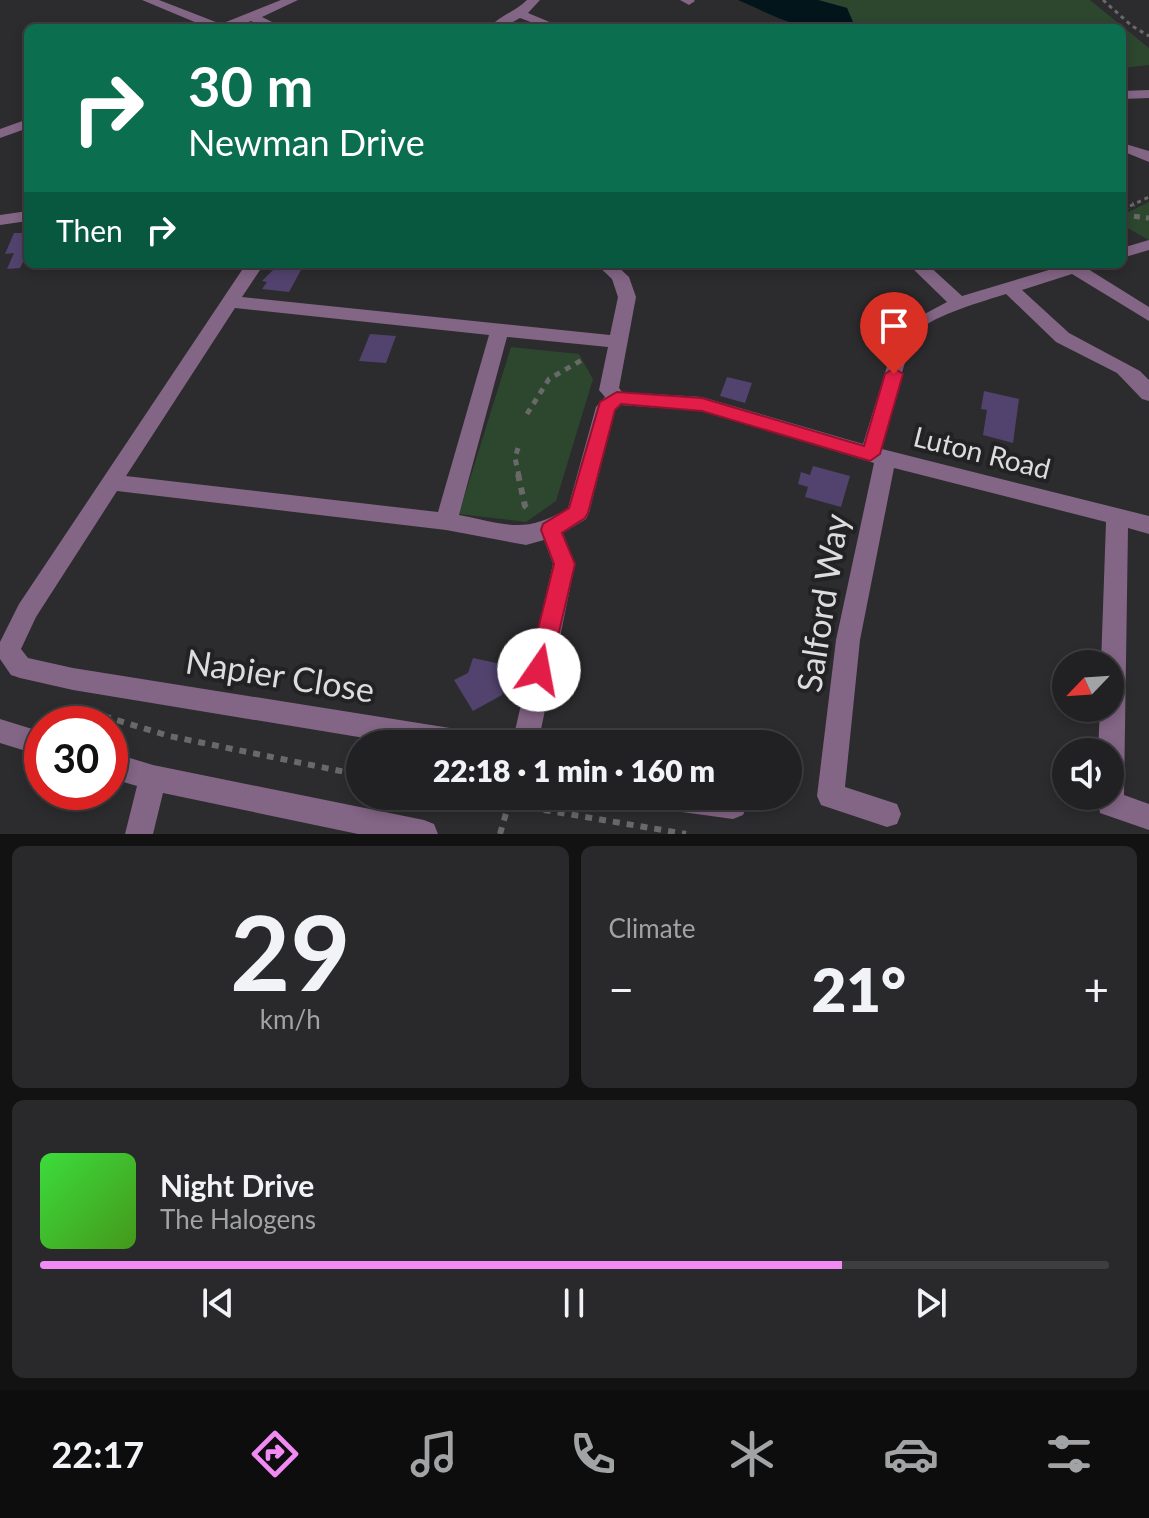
<!DOCTYPE html>
<html lang="en">
<head>
<meta charset="utf-8">
<style>
	:root { --surface:#212022; --page:#29282a; --text:#f1f3f6; --muted:#a2a3a5; --line:#3e3e40; --accent:#f28af3 }
	body { margin:0; font-family:Lato,sans-serif; background:var(--page); color:var(--text); height:100vh; display:flex; flex-direction:column; font-size:30px; white-space:nowrap }
	* { box-sizing:border-box; margin:0 }
	p { font-size:26px; color:var(--muted) }
	.icon { flex:none; width:44px; height:44px; fill:none; stroke:currentColor; stroke-width:2; stroke-linecap:round; stroke-linejoin:round }
	.map { position:relative; height:834px; overflow:hidden }
	.side { display:flex; flex-direction:column; gap:12px; padding:12px; background:#121213; flex:1 }
	.side>* { flex:none }
	.banner { position:absolute; left:24px; top:24px; width:1102px; height:244px; border-radius:12px; box-shadow:0 4px 12px #0003,0 0 0 2px var(--line); background:#0b6e4f; color:#fff; overflow:hidden }
	.needle { width:52px; rotate:245deg }
	.tools { position:absolute; left:1052px; top:650px; display:grid; gap:16px }
	.tools a { display:grid; place-items:center; width:72px; height:72px; border-radius:50%; background:var(--surface); box-shadow:0 4px 12px #0003,0 0 0 2px var(--line); font-size:40px }
	.speed { position:absolute; left:24px; top:706px; display:flex; gap:16px; font-size:40px; font-weight:700; text-align:center }
	.speed>* { display:grid; place-content:center; width:104px; height:104px; border-radius:50%; background:var(--surface); box-shadow:0 4px 12px #0003,0 0 0 2px var(--line); line-height:1 }
	.speed .limit { border:12px solid #d22; background:#fff; color:#111 }
	.pin { position:absolute; display:grid; place-items:center; width:68px; height:68px; color:#fff; margin:-82px -34px; border-radius:50% 50% 50% 0; rotate:-45deg; box-shadow:0 0 8px #0007 }
	.pin .icon { rotate:45deg }
	.me { position:absolute; width:88px; margin:-44px; rotate:12deg; stroke-linejoin:round; filter:drop-shadow(0 0 6px #0008) }
	.turn { display:flex; align-items:center; gap:28px; height:168px; padding:0 32px; font-size:36px }
	.turn .icon { width:104px; height:104px; stroke-width:2.5 }
	.turn b { display:block; font-size:56px; line-height:68px }
	.then { display:flex; align-items:center; height:76px; padding:0 32px; background:#0003; gap:16px; font-size:30px }
	.big { font-size:60px; font-weight:800; line-height:1.1 }
	.side .tile { flex:1; display:flex; flex-direction:column; justify-content:center; gap:12px; min-width:0; padding:0 28px; border-radius:12px; background:var(--page) }
	.side .dial { align-items:center; gap:0 }
	.dial b { font-size:104px; line-height:1 }
	.song { display:flex; align-items:center; gap:24px }
	.cover { width:96px; height:96px; border-radius:12px; background:linear-gradient(135deg,hsl(120 70% 55%),hsl(100 70% 35%)) }
	.played { height:8px; border-radius:4px; background:linear-gradient(90deg,var(--accent) 75%,var(--line) 75%) }
	.keys { display:flex; justify-content:space-around; direction:ltr }
	.heat { display:flex; justify-content:space-between; align-items:center; font-size:44px; direction:ltr }
	.side .tiles { flex:1; display:grid; gap:12px; grid-template-columns:1fr 1fr }
	.tile:last-child { grid-column:span 2 }
	.trip { position:absolute; left:346px; top:730px; width:456px; height:80px; border-radius:40px; background:var(--surface); box-shadow:0 4px 12px #0003,0 0 0 2px var(--line); font-weight:800; line-height:80px; text-align:center }
	.dock { display:flex; height:128px; justify-content:space-around; align-items:center; background:#0d0d0e; color:var(--muted) }
	.dock .icon { width:56px; height:56px }
	.dock .current { color:var(--accent) }
	.dock b { font-size:36px; color:var(--text) }
	.map>svg:first-child { display:block }
</style>
</head>
<body>
<div class="map">
<svg width="1149" height="834" viewBox="0 0 1149 834">
	<rect width="100%" height="100%" fill="#2c2b2d"/>
	<!-- green -->
	<path fill="#2c472e" d="M818,0H1090L1149,48V65L1122,68V28H869L853,22L847,8Z
		M1149,202V240L1122,225V215Z
		M511,347L579,354L593,379L556,501L526,522L459,514Z"/>
	<!-- water -->
	<path fill="#02151a" d="M738,0H818L847,8L853,22C816,42 772,14 738,0Z"/>
	<!-- building -->
	<path fill="#52436e" d="M14,233H28V261L23,262L20,268L7,269L14,253L5,254Z
		M275,268L301,270L289,292L262,289L267,282L262,281Z
		M370,334L396,336L386,363L359,361Z
		M727,377L752,383L745,403L720,396Z
		M984,391L1019,399L1013,443L983,435L987,410L981,409Z
		M813,466L850,476L841,507L805,497L808,487L798,484L801,472L810,475Z
		M473,658L510,666L502,695L473,711L454,680L468,673Z"/>
	<g fill="none" stroke-linecap="round" stroke-linejoin="round">
		<!-- path-far2 -->
		<path stroke="#69696a" stroke-width="3" stroke-dasharray="4 4" stroke-linecap="butt" d="M1103,0L1132,26L1149,36
			M1130,206L1149,197"/>
		<!-- path-far1 -->
		<path stroke="#69696a" stroke-width="5" stroke-dasharray="6 6" stroke-linecap="butt" d="M1122,209L1134,204
			M1122,215L1149,218
			M527,414L549,379L582,360L583,356
			M518,448L515,458L519,476"/>
		<!-- path -->
		<path stroke="#69696a" stroke-width="6" stroke-dasharray="7 7" stroke-linecap="butt" d="M518,474L525,506L529,510
			M77,708L169,736L360,775
			M461,796L686,834
			M500,834L511,796"/>
		<!-- minor -->
		<path fill="#836585" fill-rule="evenodd" d="M142,0H159L221,24L281,0H298L262,17L284,28H267L251,21L233,28H209Z
			M527,0H540L528,13L564,28H546L520,18L502,28H489C500,15 515,12 527,0Z
			M680,0H694L695,1L689,5Z
			M1149,90V98L1122,99V91Z
			M28,119V128L0,138V129Z
			M1122,143L1149,151V162L1122,151Z
			M28,211V221L0,225V215Z
			M1149,240V250L1122,258V248Z
			M246,264H264L242,297L610,335L618,297L612,279L596,264H615L629,277L636,297L619,388L622,392L702,397L863,444L893,347L904,325L947,302L908,264H927L962,296L1069,264H1096L1088,269L1149,307V321L1072,274L1022,290L1069,333L1140,371L1149,380V401L1142,399L1117,373L1056,342L1006,294C987,300 932,316 920,330C905,347 889,424 882,449L1149,516V534L1128,528L1124,795L1149,804V830L1100,813L1097,796H1110V752H1098L1100,708H1110V664H1101L1106,522L894,468L860,640L845,787L897,804L901,814L897,824L887,827L821,805L817,796L836,640L874,463L702,411L621,405L615,410L589,513L586,519L563,533L575,564L538,744H512L553,564L544,540L526,545L446,530L117,491L36,617L21,649L28,658L73,668L475,732L484,735L488,744H401L73,690L20,678L11,675L0,659V642L19,604ZM235,308L489,335L438,512L126,476ZM507,337L608,347L599,390L605,397L596,407L568,508C525,535 506,524 459,515Z
			M0,719L42,732V756L0,743Z
			M110,752L153,765L424,820L434,824L438,834H358L163,793L153,834H125L137,786L110,778Z
			M646,796H741L747,806L743,815L733,819L660,809L650,805Z"/>
	</g>
	<!-- route -->
	<path fill="#e11d48" stroke="#92132f" stroke-width="2" d="M894,368L903,374L880,454L870,461L702,411L621,404L615,410L588,513L585,518L562,533L575,564L550,670L547,677L539,680L531,677L528,670L554,564L541,530L543,524L569,508L600,402L617,392L702,398L864,446L885,374Z"/>
	<g text-anchor="middle" stroke-width="8" stroke-linejoin="round" paint-order="stroke">
		<!-- street labels -->
		<g font-size="28" fill="#dcdcdd" stroke="#222124">
			<text transform="translate(982 453) rotate(14)" y="10">Luton Road</text>
		</g>
		<!-- near-street labels -->
		<g font-size="34" fill="#dcdcdd" stroke="#222124">
			<text transform="translate(823 603) rotate(-81)" y="12">Salford Way</text>
			<text transform="translate(280 676) rotate(9)" y="12">Napier Close</text>
		</g>
	</g>
</svg>
<div class="tools">
<a><svg class="needle" viewBox="-14 -14 28 28"><path d="M0-13l5 13h-10z" fill="#e53935"/><path d="M0 13l5-13h-10z" fill="#a2a3a5"/></svg></a>
<a><svg class="icon" aria-label="sound" viewBox="0 0 24 24"><path d="M4 9h4l5-4v14l-5-4H4zM17 9q2 3 0 6"/></svg></a>
</div>
<div class="speed"><div class="limit">30</div></div>
<div class="pin" style="left:894px;top:374px;background:#d93025"><svg class="icon" aria-label="arrive" viewBox="0 0 24 24"><path d="M6 21V4h12l-3 4 3 4H6"/></svg></div>
<svg class="me" style="left:539px;top:670px" viewBox="-20 -20 40 40"><circle r="19" fill="#fff"/><path d="M0-13L10 11 0 6-10 11z" fill="#e11d48"/></svg>
<div class="trip">22:18 · 1 min · 160 m</div>
<div class="banner">
<div class="turn"><svg class="icon" aria-label="right" viewBox="0 0 24 24"><path d="M7 20v-9h11M14 6l5 5-5 5"/></svg><div><b>30 m</b>Newman Drive</div></div>
<div class="then">Then<svg class="icon" aria-label="right" viewBox="0 0 24 24"><path d="M7 20v-9h11M14 6l5 5-5 5"/></svg></div>
</div>
</div>
<section class="side">
<div class="tiles">
<div class="tile dial"><b>29</b><p>km/h</p></div>
<div class="tile"><p>Climate</p>
<div class="heat"><a>−</a><b class="big">21°</b><a>+</a></div>
</div>
<div class="tile">
<div class="song"><i class="cover"></i><div><b>Night Drive</b><p>The Halogens</p></div></div>
<div class="played"></div>
<div class="keys"><svg class="icon" aria-label="previous" viewBox="0 0 24 24"><path d="M18 5L8 12l10 7zM5 5v14"/></svg><svg class="icon" aria-label="pause" viewBox="0 0 24 24"><path d="M8 5v14M16 5v14"/></svg><svg class="icon" aria-label="next" viewBox="0 0 24 24"><path d="M6 5l10 7-10 7zM19 5v14"/></svg></div>
</div>
</div>
</section>
<nav class="dock">
<b>22:17</b>
<svg class="icon current" aria-label="directions" viewBox="0 0 24 24"><path d="M12 3l9 9-9 9-9-9zM9 14v-3h6M13 9l2 2-2 2"/></svg>
<svg class="icon" aria-label="music" viewBox="0 0 24 24"><path d="M9 18V5l10-2v13"/><circle cx="6" cy="18" r="3"/><circle cx="16" cy="16" r="3"/></svg>
<svg class="icon" aria-label="phone" viewBox="0 0 24 24"><path d="M5 4h4l2 5-3 2q2 4 5 5l2-3 5 2v4C11 20 4 13 5 4z"/></svg>
<svg class="icon" aria-label="climate" viewBox="0 0 24 24"><path d="M12 3v18M4 7l16 10M4 17L20 7"/></svg>
<svg class="icon" aria-label="car" viewBox="0 0 24 24"><path d="M5 17H2v-5l4-1 3-4h7l3 4 3 1v5h-3M9 17h6M6 11h13"/><circle cx="7" cy="17" r="2"/><circle cx="17" cy="17" r="2"/></svg>
<svg class="icon" aria-label="filters" viewBox="0 0 24 24"><path d="M4 7h16M4 17h16"/><circle cx="9" cy="7" r="2"/><circle cx="15" cy="17" r="2"/></svg>
</nav>
</body>
</html>
